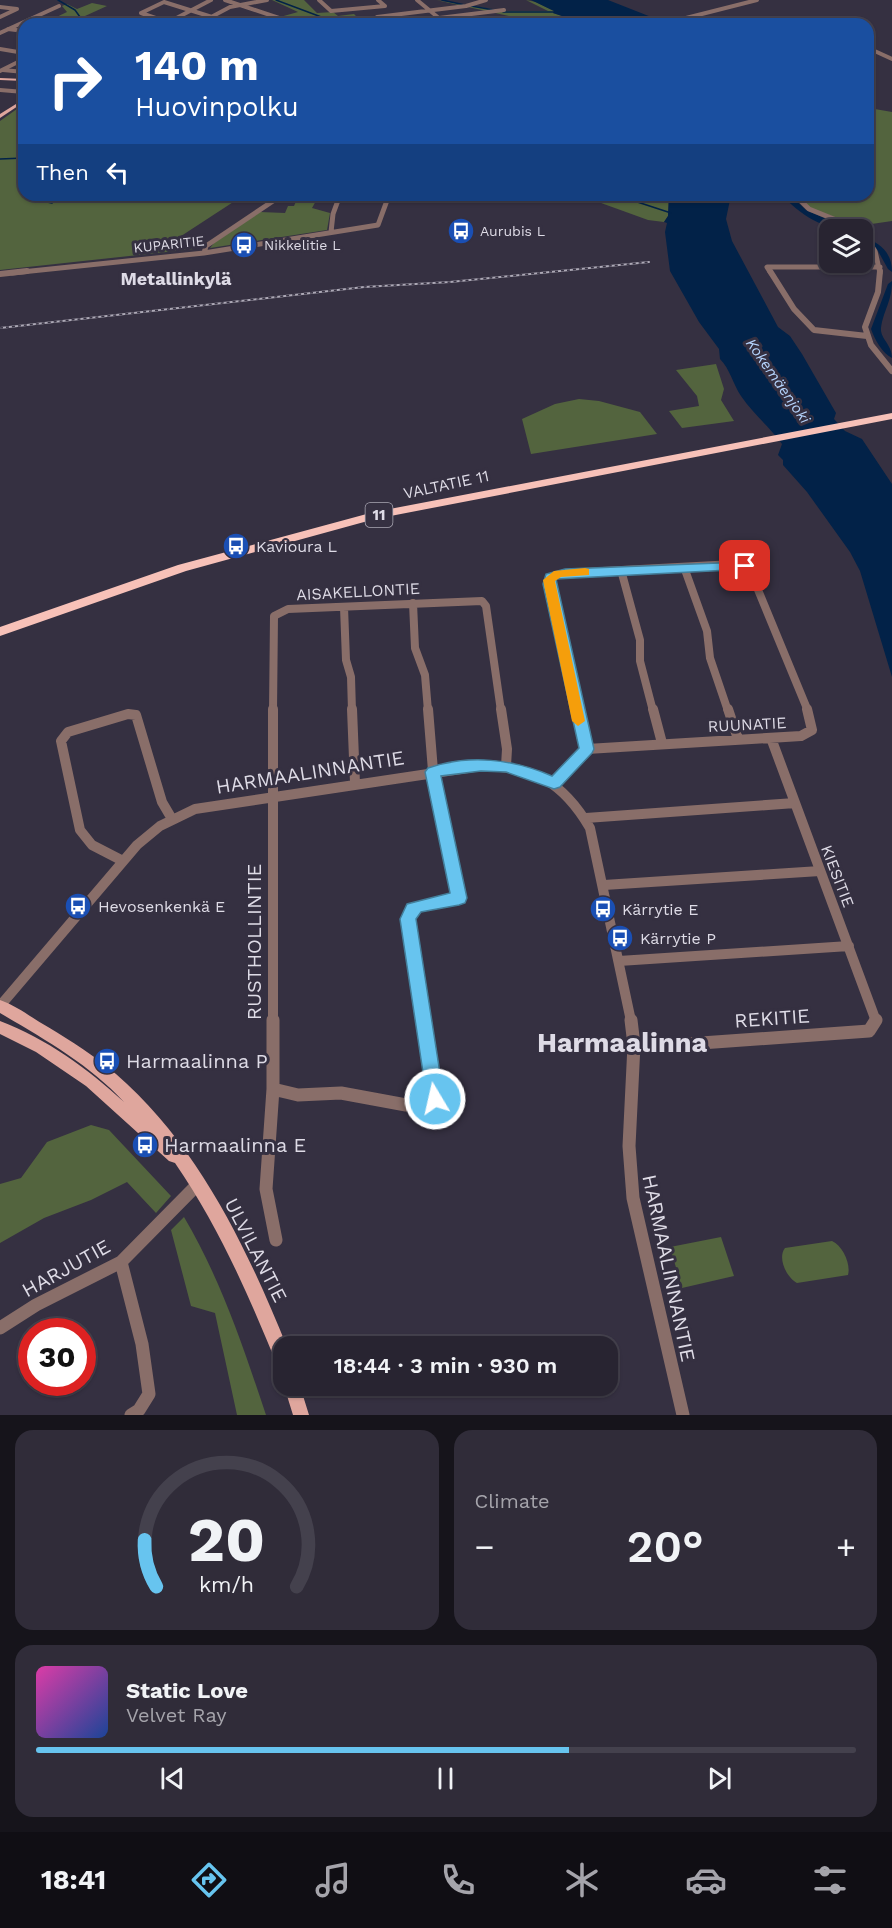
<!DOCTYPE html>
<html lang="en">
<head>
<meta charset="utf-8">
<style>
	:root { --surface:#282431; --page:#302c39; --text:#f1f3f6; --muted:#a5a4ab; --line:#44414d; --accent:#67c4ef }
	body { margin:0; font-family:"Work Sans",sans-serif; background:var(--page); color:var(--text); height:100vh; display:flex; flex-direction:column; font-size:22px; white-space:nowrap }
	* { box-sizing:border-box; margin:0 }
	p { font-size:20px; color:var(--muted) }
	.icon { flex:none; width:33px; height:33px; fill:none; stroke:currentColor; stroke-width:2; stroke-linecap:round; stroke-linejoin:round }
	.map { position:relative; height:1415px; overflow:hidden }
	.details { display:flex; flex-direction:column; gap:15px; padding:15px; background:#16141b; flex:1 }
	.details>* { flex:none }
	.hud { position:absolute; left:18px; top:18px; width:856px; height:183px; border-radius:18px; box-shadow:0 2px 4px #0004,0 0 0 2px var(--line); background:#1a4fa0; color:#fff; overflow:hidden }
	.fabs { position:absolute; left:819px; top:219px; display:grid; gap:12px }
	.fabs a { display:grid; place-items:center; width:54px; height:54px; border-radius:12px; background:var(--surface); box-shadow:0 2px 4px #0004,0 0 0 2px var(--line); font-size:30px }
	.speed { position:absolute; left:18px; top:1318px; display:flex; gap:12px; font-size:30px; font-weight:700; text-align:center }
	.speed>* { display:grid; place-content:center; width:78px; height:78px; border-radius:50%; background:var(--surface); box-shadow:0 2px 4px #0004,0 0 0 2px var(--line); line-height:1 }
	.speed .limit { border:9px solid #d22; background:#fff; color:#111 }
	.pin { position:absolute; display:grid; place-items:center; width:51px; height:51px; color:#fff; margin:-26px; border-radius:12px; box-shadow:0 3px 9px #0006 }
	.me { position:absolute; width:66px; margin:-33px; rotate:351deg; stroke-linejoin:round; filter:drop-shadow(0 0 4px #0008) }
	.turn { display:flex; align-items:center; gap:21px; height:126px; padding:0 18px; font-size:27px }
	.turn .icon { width:78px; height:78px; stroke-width:2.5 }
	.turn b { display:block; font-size:42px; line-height:51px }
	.then { display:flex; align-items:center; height:57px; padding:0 18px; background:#0003; gap:12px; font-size:22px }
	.big { font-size:45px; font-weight:600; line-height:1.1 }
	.details .widget { flex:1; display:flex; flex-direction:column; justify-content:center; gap:9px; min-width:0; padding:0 21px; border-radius:18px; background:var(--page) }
	.details .dial { align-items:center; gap:0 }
	.dial svg { height:156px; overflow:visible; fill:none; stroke:var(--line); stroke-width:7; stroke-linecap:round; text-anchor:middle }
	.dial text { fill:var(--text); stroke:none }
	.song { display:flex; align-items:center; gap:18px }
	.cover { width:72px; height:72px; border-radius:9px; background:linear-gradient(135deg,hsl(320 70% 55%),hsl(220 70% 35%)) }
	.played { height:6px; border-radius:3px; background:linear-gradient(90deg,var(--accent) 65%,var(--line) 65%) }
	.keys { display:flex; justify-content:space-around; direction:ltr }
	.heat { display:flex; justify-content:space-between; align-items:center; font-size:33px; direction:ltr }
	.details .tiles { flex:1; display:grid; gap:15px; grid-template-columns:1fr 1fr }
	.widget:last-child { grid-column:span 2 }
	.trip { position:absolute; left:273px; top:1336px; width:345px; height:60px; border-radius:18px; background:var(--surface); box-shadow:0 2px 4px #0004,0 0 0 2px var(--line); font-weight:600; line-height:60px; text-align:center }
	.tab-bar { display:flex; height:96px; justify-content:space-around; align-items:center; background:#100e14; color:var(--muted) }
	.tab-bar .icon { width:42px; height:42px }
	.tab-bar .active { color:var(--accent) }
	.tab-bar b { font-size:27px; color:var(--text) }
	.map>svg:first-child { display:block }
</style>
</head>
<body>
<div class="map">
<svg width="892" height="1415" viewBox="0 0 892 1415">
	<rect width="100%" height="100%" fill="#353041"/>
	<!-- green -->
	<path fill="#53643e" d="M272,0H304L317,13L333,12L338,16L354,14L364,24C353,24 335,21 327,21C305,22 302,25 280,17L298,12Z
		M436,0L504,11H548L526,0L536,2L554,11L553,13L586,24H546L532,18L522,19Z
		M92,3L107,6L85,16L89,24H42L45,22L31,20L48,21L67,12L62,6L67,4L77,9Z
		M24,104V195H244L175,240L200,247L194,249L0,270V121Z
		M869,108L892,112V221L858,226L808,207L796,195H868L869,136H874L873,131L869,130Z
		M306,195H337L335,199H317L312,208L330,213L327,230L210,248L214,243L260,212L285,213L288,206H294L297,199H304Z
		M579,195H631L654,202L669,195L668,216L664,222L648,220Z
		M716,364L724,389L721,400L734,421L682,428L669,411L699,406L697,396L676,370Z
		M579,399L599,401L640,412L657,434L531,454L522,419L555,404Z
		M91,1125L109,1130L171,1196L156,1213L127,1182L91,1200L44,1218L0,1243V1184L21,1178L47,1142Z
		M184,1217C221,1280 243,1346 266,1415H237L215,1313L191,1306L171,1230Z
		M721,1237L734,1276L682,1288L670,1247Z
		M832,1241C843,1246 851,1264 848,1275L797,1283C787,1278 777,1258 785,1248Z"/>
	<!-- water -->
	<path fill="#022248" d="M531,0H608L669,24H586L553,13L554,11Z
		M669,195H731L726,219L732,241L778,327L790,336L802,354L836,413L834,419L845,431L862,439L892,484V677L860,571L850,552L807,492L783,465V460L778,455L782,444C770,427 754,415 741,396C733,384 730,369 720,359L719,349L699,322L670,271L665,232L667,223L664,222L668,216Z"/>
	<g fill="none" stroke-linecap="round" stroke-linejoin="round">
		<!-- stream -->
		<path stroke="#022248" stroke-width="1.5" d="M58,0L75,10L85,24
			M276,0L340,24
			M442,0L465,5
			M471,6L494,10
			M503,12H554
			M0,159L24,158
			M35,195V199
			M616,195L671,213
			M37,200L52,203"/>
		<!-- river -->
		<path fill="#022248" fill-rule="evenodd" d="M782,195H790L806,210L851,230C824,230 799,214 782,195Z
			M862,236C880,243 892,252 892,272L888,269L878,251L862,242Z
			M892,281C892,302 883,311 881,328C880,339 892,344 892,358C882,353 875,340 871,329L888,284Z"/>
		<!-- minor-far5 -->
		<path stroke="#896e69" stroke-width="4" d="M225,0L297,24
			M319,0L331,11L385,6L378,0
			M417,0L446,24
			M0,7L17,9L0,17
			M141,13L164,2L212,17
			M141,13L170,23
			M438,18L387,24L377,17L466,6L486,0
			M439,18L504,10
			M689,23L686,18L757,0
			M165,24L211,0
			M198,24L230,7L267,0
			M512,24L542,19
			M8,29L24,31
			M0,33L59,6
			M868,48L892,59
			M0,49L24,53
			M3,70L24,72
			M0,71L24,59
			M0,90L24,92"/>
		<!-- minor-far4 -->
		<path stroke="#896e69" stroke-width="5" d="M795,195L809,209L861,230
			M862,231L875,251L880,273
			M331,232L333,214L340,195
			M204,253L206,246L282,195
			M12,273L204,253L378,225L389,195
			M771,273L767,267H880"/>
		<!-- minor-far3 -->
		<path stroke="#896e69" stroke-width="6" d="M770,271L794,309L814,330L867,336
			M880,271L878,292L865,327L871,345L892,371
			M0,274L27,271"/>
		<!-- minor-far2 -->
		<path stroke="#896e69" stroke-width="8" d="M684,567L707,631L710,658L728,711
			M621,570L640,640V661L653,711
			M413,603L415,648L425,675L428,711
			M344,607L346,660L351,677L352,711
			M273,711L274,616L288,609L482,601L486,606L501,711
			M578,711L549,584L550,577L565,573L734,564L749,568L808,711"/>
		<!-- minor-far1 -->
		<path stroke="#896e69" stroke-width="10" d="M352,709L355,783
			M501,709L507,749L506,766
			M578,709L587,749
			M653,709L662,743
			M728,709L738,739
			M771,738L876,1021
			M587,749L801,736L812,730L807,709
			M554,783L587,749
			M586,818L795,803
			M123,861L92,845L80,830L61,741L68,732L128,714L136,715L162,802L172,819
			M604,885L820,871
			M619,961L849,946
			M0,1006L137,845L160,826L195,809L481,766C534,766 563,782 590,828L631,1021
			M273,1021V709
			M423,1021L408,919L412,909L459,898L434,783L428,709"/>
		<!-- minor -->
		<path stroke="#896e69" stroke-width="13" d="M273,1020V1089L266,1189L276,1240
			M631,1020L634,1045L629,1146L633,1198L683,1415
			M634,1045L659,1046L869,1031L876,1020
			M273,1089L298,1095L341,1093L406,1105L435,1099L423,1020
			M121,1262L142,1344L149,1394L139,1410L131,1415
			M0,1328L36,1305L121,1262L197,1185"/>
		<!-- major -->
		<path fill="#dfa69d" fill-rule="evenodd" d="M0,78L24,79V81L0,80Z
			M24,99V102L0,118V114Z
			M0,1000C17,1006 32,1018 48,1027C71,1041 95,1056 116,1074C198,1145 247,1248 287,1347H284V1369L278,1367C249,1296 219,1227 175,1163L169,1161L86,1086L36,1052L0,1034V1021C47,1039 87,1068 124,1102C89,1064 44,1039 0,1013Z
			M284,1386H300L309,1415H293Z"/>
		<!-- highway -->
		<path fill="#f7c1b8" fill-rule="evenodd" d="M892,413V419L375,519L186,571L0,636V627L178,565L374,512Z"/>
		<defs>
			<path id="rail" d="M0,328L364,287L450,282L649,262"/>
		</defs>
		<!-- rail casing -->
		<use href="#rail" stroke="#ada9b6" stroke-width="2"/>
		<!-- rail -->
		<use href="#rail" stroke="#353041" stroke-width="1.5" stroke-dasharray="3" stroke-linecap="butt"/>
	</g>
	<!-- route -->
	<path fill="#67c4ef" stroke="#437f9b" stroke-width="1.5" d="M745,562L749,563V569L556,579L594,749L592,753L560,787L554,789L506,772L481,771L441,776L467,898L465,903L459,905L421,912L416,919L444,1099L441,1106L435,1108L428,1106L400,919L407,904L450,893L425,772L428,768C469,754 513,759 552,776L579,748L543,584L546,574L565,569Z"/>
	<!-- slow -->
	<path fill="#f59e0b" d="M585,568L589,569V575L561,577L555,581L585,721L578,726L572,721L543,580L554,571Z"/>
	<!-- icons -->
	<defs>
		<symbol id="bus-disc" viewBox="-11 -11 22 22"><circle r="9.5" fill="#1a4fb4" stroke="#353041"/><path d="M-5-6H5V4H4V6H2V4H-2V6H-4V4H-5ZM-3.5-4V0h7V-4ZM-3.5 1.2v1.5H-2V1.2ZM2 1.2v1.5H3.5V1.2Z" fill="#fff"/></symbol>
	</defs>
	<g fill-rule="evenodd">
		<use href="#bus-disc" x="446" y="216" width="30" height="30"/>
		<use href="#bus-disc" x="229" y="230" width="30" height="30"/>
		<use href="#bus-disc" x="221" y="531" width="30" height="30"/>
		<use href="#bus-disc" x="63" y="891" width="30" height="30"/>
		<use href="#bus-disc" x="588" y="894" width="30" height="30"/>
		<use href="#bus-disc" x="605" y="923" width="30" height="30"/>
		<use href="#bus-disc" x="92" y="1046" width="30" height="30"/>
		<use href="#bus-disc" x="130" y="1130" width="30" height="30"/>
	</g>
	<g text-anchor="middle" stroke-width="6" stroke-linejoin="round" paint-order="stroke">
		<!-- far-poi labels -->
		<g font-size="14" fill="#dedbe6" stroke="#353041" text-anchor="start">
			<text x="480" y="236">Aurubis L</text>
			<text x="264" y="250">Nikkelitie L</text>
		</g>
		<!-- far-street labels -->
		<g font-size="14" fill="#dedbe6" stroke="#353041">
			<text transform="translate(169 244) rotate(-6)" y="5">KUPARITIE</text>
		</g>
		<!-- far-water labels -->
		<g font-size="15" font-style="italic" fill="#b4d3fc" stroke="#353041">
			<text transform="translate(778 381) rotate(55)" y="5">Kokemäenjoki</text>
		</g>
		<!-- shield labels -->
		<rect fill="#353041" stroke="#aba8b4" stroke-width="1.5" x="365.5" y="503" width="27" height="24" rx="4.5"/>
		<g font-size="15" font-weight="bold" fill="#dedbe6">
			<text x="379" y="520">11</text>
		</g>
		<!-- street labels -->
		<g font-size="16" fill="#dedbe6" stroke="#353041">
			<text transform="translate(446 484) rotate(-12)" y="6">VALTATIE 11</text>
			<text transform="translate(358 591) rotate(-3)" y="6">AISAKELLONTIE</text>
			<text transform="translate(747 724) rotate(-3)" y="6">RUUNATIE</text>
			<text transform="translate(838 876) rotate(69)" y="6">KIESITIE</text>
		</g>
		<!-- poi labels -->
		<g font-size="16" fill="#dedbe6" stroke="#353041" text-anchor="start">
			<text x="256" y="552">Kavioura L</text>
			<text x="98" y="912">Hevosenkenkä E</text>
			<text x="622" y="915">Kärrytie E</text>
			<text x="640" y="944">Kärrytie P</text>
		</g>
		<!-- far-district labels -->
		<g font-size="18" font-weight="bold" fill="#dedbe6" stroke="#353041">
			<text x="176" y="285">Metallinkylä</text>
		</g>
		<!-- near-street labels -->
		<g font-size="20" fill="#dedbe6" stroke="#353041">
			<text transform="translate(310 772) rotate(-9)" y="7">HARMAALINNANTIE</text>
			<text transform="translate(254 942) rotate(-90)" y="7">RUSTHOLLINTIE</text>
			<text transform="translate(772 1018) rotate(-4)" y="7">REKITIE</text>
			<text transform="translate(256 1250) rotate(63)" y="7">ULVILANTIE</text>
			<text transform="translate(66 1268) rotate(-29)" y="7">HARJUTIE</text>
			<text transform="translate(669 1268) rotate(78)" y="7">HARMAALINNANTIE</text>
		</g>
		<!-- near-poi labels -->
		<g font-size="20" fill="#dedbe6" stroke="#353041" text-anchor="start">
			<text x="126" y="1068">Harmaalinna P</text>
			<text x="164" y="1152">Harmaalinna E</text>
		</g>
		<!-- near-district labels -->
		<g font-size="27" font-weight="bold" fill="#dedbe6" stroke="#353041">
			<text x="622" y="1052">Harmaalinna</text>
		</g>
	</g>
</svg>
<div class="fabs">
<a><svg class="icon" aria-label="layers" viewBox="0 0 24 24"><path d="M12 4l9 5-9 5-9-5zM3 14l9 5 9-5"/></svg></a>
</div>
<div class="speed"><div class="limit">30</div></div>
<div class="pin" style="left:745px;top:566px;background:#d93025"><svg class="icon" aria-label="arrive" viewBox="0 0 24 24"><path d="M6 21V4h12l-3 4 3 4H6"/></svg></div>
<svg class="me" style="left:435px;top:1099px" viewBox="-20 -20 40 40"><circle r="17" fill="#67c4ef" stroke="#fff" stroke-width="3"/><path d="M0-11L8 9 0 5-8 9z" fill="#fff"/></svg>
<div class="trip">18:44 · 3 min · 930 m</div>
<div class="hud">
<div class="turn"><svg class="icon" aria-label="right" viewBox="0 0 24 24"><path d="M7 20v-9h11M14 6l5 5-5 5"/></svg><div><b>140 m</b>Huovinpolku</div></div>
<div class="then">Then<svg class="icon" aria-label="left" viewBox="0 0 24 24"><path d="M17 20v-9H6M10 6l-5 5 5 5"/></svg></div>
</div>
</div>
<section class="details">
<div class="tiles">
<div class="widget dial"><svg viewBox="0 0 100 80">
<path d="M14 69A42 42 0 1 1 86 69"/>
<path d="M14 69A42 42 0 0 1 8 45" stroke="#67c4ef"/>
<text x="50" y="56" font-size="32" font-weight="700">20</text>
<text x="50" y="72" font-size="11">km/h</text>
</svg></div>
<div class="widget"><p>Climate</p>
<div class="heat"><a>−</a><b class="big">20°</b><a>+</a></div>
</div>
<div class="widget">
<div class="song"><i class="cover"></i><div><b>Static Love</b><p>Velvet Ray</p></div></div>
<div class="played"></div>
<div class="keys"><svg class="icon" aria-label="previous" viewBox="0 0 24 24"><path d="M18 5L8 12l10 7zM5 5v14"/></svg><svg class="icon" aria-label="pause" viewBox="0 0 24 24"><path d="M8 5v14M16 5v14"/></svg><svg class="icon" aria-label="next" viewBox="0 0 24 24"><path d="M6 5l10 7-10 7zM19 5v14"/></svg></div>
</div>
</div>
</section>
<nav class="tab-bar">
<b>18:41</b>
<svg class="icon active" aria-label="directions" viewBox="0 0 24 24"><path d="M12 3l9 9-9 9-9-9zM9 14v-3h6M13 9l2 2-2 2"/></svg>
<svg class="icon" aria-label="music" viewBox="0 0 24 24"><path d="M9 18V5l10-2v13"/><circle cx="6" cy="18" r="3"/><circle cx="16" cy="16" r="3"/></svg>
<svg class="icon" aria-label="phone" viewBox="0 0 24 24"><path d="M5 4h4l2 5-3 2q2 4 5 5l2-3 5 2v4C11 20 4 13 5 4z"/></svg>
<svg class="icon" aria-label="climate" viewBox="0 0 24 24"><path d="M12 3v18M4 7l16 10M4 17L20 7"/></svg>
<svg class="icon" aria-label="car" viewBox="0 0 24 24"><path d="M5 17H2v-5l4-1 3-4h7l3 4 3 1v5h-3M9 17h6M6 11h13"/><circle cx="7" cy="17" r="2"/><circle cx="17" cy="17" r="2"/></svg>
<svg class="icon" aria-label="filters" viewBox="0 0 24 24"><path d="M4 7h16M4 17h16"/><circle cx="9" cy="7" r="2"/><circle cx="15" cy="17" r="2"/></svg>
</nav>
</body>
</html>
